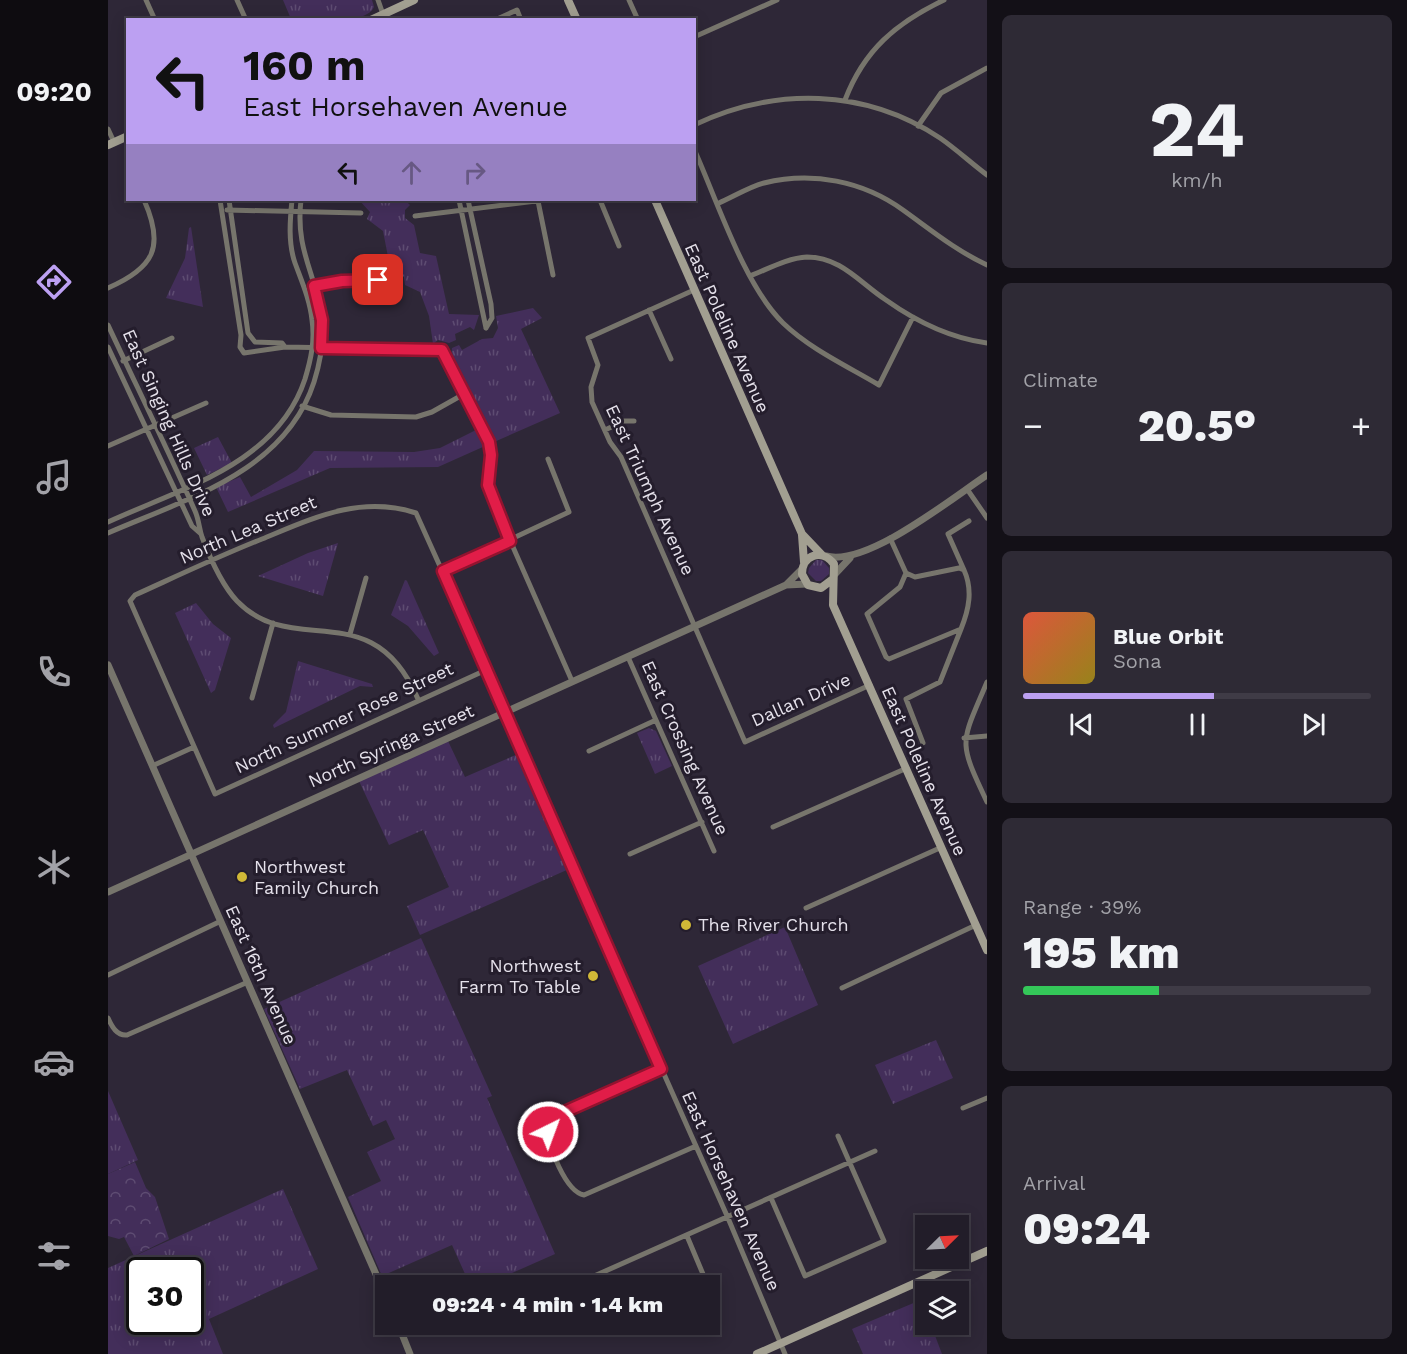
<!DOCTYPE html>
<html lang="en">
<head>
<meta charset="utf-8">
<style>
	:root { --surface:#221d29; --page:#2e2a35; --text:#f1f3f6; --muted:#a2a2a8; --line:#3f3b46; --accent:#bca0f2 }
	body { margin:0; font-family:"Work Sans",sans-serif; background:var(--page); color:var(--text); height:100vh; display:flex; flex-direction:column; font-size:22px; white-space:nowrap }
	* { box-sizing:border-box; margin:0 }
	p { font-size:20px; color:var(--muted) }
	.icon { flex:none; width:33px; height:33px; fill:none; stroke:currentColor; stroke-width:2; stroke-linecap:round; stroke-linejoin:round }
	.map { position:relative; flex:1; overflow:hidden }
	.sheet { display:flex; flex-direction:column; gap:15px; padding:15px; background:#131017; width:420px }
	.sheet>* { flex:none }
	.banner { position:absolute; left:18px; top:18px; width:570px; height:183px; border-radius:0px; box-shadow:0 3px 15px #0003,0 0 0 2px var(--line); background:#bca0f2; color:#111; overflow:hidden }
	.needle { width:39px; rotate:66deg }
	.buttons { position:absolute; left:807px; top:1215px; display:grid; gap:12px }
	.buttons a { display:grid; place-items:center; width:54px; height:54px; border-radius:0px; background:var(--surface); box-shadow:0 3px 15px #0003,0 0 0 2px var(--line); font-size:30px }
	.speed { position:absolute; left:18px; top:1257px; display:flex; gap:12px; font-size:30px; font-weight:700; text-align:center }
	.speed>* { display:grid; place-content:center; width:78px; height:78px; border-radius:50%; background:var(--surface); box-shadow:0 3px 15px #0003,0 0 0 2px var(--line); line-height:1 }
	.speed .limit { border:3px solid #111; border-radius:9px; background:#fff; color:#111 }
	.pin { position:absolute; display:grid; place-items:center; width:51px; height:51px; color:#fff; margin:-26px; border-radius:12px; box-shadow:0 3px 9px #0006 }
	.me { position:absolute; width:66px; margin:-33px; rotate:42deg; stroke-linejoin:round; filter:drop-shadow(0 0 4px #0008) }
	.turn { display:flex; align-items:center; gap:21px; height:126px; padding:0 18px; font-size:27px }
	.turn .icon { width:78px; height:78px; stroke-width:2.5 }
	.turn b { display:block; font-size:42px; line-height:51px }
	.lanes { display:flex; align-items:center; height:57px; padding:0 18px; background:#0003; justify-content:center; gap:30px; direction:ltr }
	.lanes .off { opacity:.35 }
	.big { font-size:45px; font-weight:800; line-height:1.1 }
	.sheet .widget { flex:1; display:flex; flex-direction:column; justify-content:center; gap:9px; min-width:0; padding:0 21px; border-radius:9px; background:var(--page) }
	.sheet .dial { align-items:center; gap:0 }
	.dial b { font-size:78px; line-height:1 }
	.song { display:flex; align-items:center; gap:18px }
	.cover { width:72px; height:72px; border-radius:9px; background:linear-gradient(135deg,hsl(10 70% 55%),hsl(50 70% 35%)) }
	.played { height:6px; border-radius:3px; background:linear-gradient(90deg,var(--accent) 55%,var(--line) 55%) }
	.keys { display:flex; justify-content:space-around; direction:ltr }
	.heat { display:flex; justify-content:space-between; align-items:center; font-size:33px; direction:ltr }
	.charge { height:9px; border-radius:4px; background:linear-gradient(90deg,#34c759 39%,var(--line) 0) }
	.trip { position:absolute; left:267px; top:1275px; width:345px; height:60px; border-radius:0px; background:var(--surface); box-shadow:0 3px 15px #0003,0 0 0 2px var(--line); font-weight:800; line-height:60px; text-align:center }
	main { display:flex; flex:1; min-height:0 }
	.dock { display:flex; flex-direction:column; width:108px; justify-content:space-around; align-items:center; background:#0e0c10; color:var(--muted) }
	.dock .icon { width:42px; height:42px }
	.dock .active { color:var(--accent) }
	.dock b { font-size:27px; color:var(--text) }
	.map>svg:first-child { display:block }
</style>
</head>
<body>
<main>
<nav class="dock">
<b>09:20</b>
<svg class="icon active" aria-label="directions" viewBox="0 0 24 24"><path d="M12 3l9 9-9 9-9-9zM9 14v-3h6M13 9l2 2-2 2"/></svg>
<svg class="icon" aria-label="music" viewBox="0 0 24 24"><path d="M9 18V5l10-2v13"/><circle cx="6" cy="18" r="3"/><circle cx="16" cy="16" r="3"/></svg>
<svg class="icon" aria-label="phone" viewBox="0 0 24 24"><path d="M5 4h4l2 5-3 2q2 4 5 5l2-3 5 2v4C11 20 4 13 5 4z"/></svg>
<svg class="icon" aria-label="climate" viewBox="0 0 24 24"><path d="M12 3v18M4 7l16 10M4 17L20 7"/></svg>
<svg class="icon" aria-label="car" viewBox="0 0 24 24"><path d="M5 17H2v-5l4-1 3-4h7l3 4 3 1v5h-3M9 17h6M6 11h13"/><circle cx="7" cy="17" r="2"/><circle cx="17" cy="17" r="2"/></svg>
<svg class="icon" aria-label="filters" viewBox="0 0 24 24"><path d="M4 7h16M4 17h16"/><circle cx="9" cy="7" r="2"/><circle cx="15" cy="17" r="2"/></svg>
</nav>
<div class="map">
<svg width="879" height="1354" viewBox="0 0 879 1354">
	<defs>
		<pattern id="grass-tufts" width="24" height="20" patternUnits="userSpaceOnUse" patternTransform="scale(1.5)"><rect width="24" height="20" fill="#432e5a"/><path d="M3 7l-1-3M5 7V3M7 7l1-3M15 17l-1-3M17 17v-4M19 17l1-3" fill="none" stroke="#5e4c72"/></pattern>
		<pattern id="forest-crowns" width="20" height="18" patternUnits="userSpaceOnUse" patternTransform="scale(1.5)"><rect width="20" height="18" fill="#432e5a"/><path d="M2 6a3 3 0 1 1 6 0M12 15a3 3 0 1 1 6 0" fill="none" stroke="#5e4c72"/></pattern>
	</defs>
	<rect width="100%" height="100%" fill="#2e2737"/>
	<!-- grass -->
	<path fill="url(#grass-tufts)" fill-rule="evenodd" d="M175,0H264L266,7C258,26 201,20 183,19Z
		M251,200H297L302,205L297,210V218L306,225L312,253L328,256L341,314L371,315L366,330L362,327L347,334L348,340L341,343L330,340L325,344L321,316L312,292L297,285L296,277L291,272H283L275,231L259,219L262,212Z
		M83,227L95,307L58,298L77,258L81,228Z
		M425,308L434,318L413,329L452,413L386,442L343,359L344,348L351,345L354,350L374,339L385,338L390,328L388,316Z
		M368,430L377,446L330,467L222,468L120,512L108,487L132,477L143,497L189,470L206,451L306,452L332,448Z
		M110,437L124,463L99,475L86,448Z
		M230,543L215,596L150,576L200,553Z
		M708,560H714L721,568V574L713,581H708L700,573L701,568Z
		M297,580L299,581L331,653L326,656L300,626L283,615Z
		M88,603L105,624L123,638L107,690L103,693L67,613Z
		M190,661L264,684L265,687L252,686L166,728L165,725L178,712Z
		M541,728L548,731L564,766L547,774L529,733Z
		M340,741L357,777L410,754L461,869L312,935L299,906L341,887L315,830L281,845L251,781Z
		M677,927L710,1005L625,1044L590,966Z
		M313,938L384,1096L379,1098L447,1254L377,1285H362L344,1245L274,1276L240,1197L273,1181L259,1152L287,1139L278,1120L265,1126L239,1070L192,1089L156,1009Z
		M828,1040L845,1078L785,1104L767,1065Z
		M0,1091L30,1160L0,1174Z
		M175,1189L210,1269L101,1319L115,1354H0V1268ZM32,1270H82V1322H32Z
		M815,1299L818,1324L823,1325L834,1354H755L744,1329Z"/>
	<!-- forest -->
	<path fill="url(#forest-crowns)" d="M27,1162L38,1188L47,1197L61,1239L26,1256L16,1237L11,1239L0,1236V1174Z"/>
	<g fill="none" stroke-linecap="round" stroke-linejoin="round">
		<!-- minor -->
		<path stroke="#77756c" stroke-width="5" d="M38,0L47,20
			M129,0L138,20
			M270,0L277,20
			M521,0L530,20
			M387,20L409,10L413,20
			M586,37L669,0
			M737,100C756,50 788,23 836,0
			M586,125C666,87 757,88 832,138C848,149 863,163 879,175
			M810,126L833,93L879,68
			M0,129L6,142
			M586,149C609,200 636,285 675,323C702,349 739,366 771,385L805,317
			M112,200L133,335L132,347L136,353L177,347L334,350L381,442C387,460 378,478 383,497L464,681
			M121,200L140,333L147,342L174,343L177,347
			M351,200L378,328
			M360,200L383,304L384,318L378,328
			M492,200L511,246
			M430,201L445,275
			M611,203C625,197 641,187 656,183C704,171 755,181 795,210C823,230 847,250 879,265
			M119,210L253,213
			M307,216L436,200
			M642,276C660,269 679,258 699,257C733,257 752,283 778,300C809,322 841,338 879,343
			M205,286L234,281L288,280
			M0,288C46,268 57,247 36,200
			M586,290L480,338L490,365L483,387L484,402L502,442L513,457L637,742L762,685
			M541,310L563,359
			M0,325C29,387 59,448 87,511C91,520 91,528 94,537C102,558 113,584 129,601C186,660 264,592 310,699
			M0,347L84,526L93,534
			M15,361L64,338
			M194,406L223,415L308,417L324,412L356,394
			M497,430L516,421H526
			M0,446L98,403
			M859,489L879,518
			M0,522C74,488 169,464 197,379C203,359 207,341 204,320C202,300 194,282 187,263C180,243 182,220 184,200
			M0,533C78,499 177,472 206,382C212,363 216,340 214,319C208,273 187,251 193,200
			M782,538L798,573L807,577L851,568L856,570C865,590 861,609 853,629L781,659L778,657L759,614L792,587L798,573
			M856,570L840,534L861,521
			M335,571L461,512L440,459
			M242,634L258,578
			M520,657L606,851
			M378,670L107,794L22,601L27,595C69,576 111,556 154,539C205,518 252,495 308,513C338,579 367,645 395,712L620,1218L677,1354
			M879,682C853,744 849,739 879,802
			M144,698L165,623
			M856,738L879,736
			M815,743L798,699L832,682L853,629
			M481,751L548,720
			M44,766L86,747
			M665,827L799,768
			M522,854L594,822
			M698,908L834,847
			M0,975L113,921
			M734,988L868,925
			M0,1018C4,1027 9,1036 19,1035L140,982
			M553,1069L449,1116L440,1128C439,1145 458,1192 476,1195L588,1146
			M855,1108L879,1098
			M663,1198L697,1276L776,1241L730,1136
			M579,1236L600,1286
			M492,1274L497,1286
			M466,1285L767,1151
			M602,1289L608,1304L605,1318L602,1320
			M527,1324L576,1331L592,1324"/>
		<!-- tertiary -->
		<path stroke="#77756c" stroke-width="7" d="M718,556C759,567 844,498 879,475
			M727,574L742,558
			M678,585L699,584
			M0,665L278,1297
			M0,892L678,585L693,570
			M290,1324L302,1354"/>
		<!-- secondary -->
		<path stroke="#a29f91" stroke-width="8" d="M460,0L469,20
			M263,20L306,0
			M0,145L20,136
			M547,200L694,534L714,555
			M694,535L696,562
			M725,579L713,588L700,585L694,574C694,555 714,548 726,564L725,605L879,950
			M649,1354L879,1251"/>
	</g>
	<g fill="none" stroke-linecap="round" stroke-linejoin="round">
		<defs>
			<path id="route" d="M270,280L234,281L206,286L214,320L213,348L334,350L381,442L383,455L380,485L402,541L335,571L553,1069L454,1113L442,1124L440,1132"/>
		</defs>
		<!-- route casing -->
		<use href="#route" stroke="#92132f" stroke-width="15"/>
		<!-- route -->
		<use href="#route" stroke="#e11d48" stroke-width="10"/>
	</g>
	<!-- markers -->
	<g fill="#d0b837" stroke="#241d2c" stroke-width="2">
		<circle cx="134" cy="877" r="6"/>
		<circle cx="578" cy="925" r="6"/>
		<circle cx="485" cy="976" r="6"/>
	</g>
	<g text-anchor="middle" stroke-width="6" stroke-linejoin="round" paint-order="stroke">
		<!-- street labels -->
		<g font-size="18" fill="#e5e1eb" stroke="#241d2c">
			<text transform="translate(619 328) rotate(66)" y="6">East Poleline Avenue</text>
			<text transform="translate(61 423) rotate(66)" y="6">East Singing Hills Drive</text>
			<text transform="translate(542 490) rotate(65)" y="6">East Triumph Avenue</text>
			<text transform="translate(140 530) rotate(-23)" y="6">North Lea Street</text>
			<text transform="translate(693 700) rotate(-24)" y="6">Dallan Drive</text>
			<text transform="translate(236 718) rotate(-25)" y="6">North Summer Rose Street</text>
			<text transform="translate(283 746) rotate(-24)" y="6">North Syringa Street</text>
			<text transform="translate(577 748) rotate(66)" y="6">East Crossing Avenue</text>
			<text transform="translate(816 771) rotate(66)" y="6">East Poleline Avenue</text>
			<text transform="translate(153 975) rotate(66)" y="6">East 16th Avenue</text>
			<text transform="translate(623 1191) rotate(66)" y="6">East Horsehaven Avenue</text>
		</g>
		<!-- poi labels -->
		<g font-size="18" fill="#e5e1eb" stroke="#241d2c" text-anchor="start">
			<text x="146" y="873">Northwest<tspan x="146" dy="21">Family Church</tspan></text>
			<text x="590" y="931">The River Church</text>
			<text x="473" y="972" text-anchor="end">Northwest<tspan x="473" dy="21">Farm To Table</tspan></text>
		</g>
	</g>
</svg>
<div class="buttons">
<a><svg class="needle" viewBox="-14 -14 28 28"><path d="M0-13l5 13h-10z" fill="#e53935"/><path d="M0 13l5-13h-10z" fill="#a2a2a8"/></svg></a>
<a><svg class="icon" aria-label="layers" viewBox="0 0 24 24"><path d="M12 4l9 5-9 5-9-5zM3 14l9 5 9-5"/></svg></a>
</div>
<div class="speed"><div class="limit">30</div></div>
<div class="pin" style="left:270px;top:280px;background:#d93025"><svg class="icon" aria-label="arrive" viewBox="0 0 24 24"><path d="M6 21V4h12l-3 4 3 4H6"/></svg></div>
<svg class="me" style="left:440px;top:1132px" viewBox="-20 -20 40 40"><circle r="17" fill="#e11d48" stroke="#fff" stroke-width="3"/><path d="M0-11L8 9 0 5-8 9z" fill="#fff"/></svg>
<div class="trip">09:24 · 4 min · 1.4 km</div>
<div class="banner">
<div class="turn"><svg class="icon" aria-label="left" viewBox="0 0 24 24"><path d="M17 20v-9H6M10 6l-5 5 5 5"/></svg><div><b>160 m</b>East Horsehaven Avenue</div></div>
<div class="lanes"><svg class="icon" aria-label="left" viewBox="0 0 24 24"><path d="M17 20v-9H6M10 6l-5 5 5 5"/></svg><svg class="icon off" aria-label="ahead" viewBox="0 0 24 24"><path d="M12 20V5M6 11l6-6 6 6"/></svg><svg class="icon off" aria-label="right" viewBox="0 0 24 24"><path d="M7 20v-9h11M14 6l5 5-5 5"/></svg></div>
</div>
</div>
<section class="sheet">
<div class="widget dial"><b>24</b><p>km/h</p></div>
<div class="widget"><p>Climate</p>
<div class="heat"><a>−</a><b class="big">20.5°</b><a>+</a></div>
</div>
<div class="widget">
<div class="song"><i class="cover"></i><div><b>Blue Orbit</b><p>Sona</p></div></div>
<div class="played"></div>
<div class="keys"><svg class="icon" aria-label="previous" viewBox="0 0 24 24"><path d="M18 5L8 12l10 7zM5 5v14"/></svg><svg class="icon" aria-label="pause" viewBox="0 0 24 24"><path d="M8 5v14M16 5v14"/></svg><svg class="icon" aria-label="next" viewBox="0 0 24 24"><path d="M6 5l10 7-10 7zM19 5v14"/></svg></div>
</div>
<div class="widget"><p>Range · 39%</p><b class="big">195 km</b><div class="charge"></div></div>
<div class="widget"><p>Arrival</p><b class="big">09:24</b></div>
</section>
</main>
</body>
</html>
